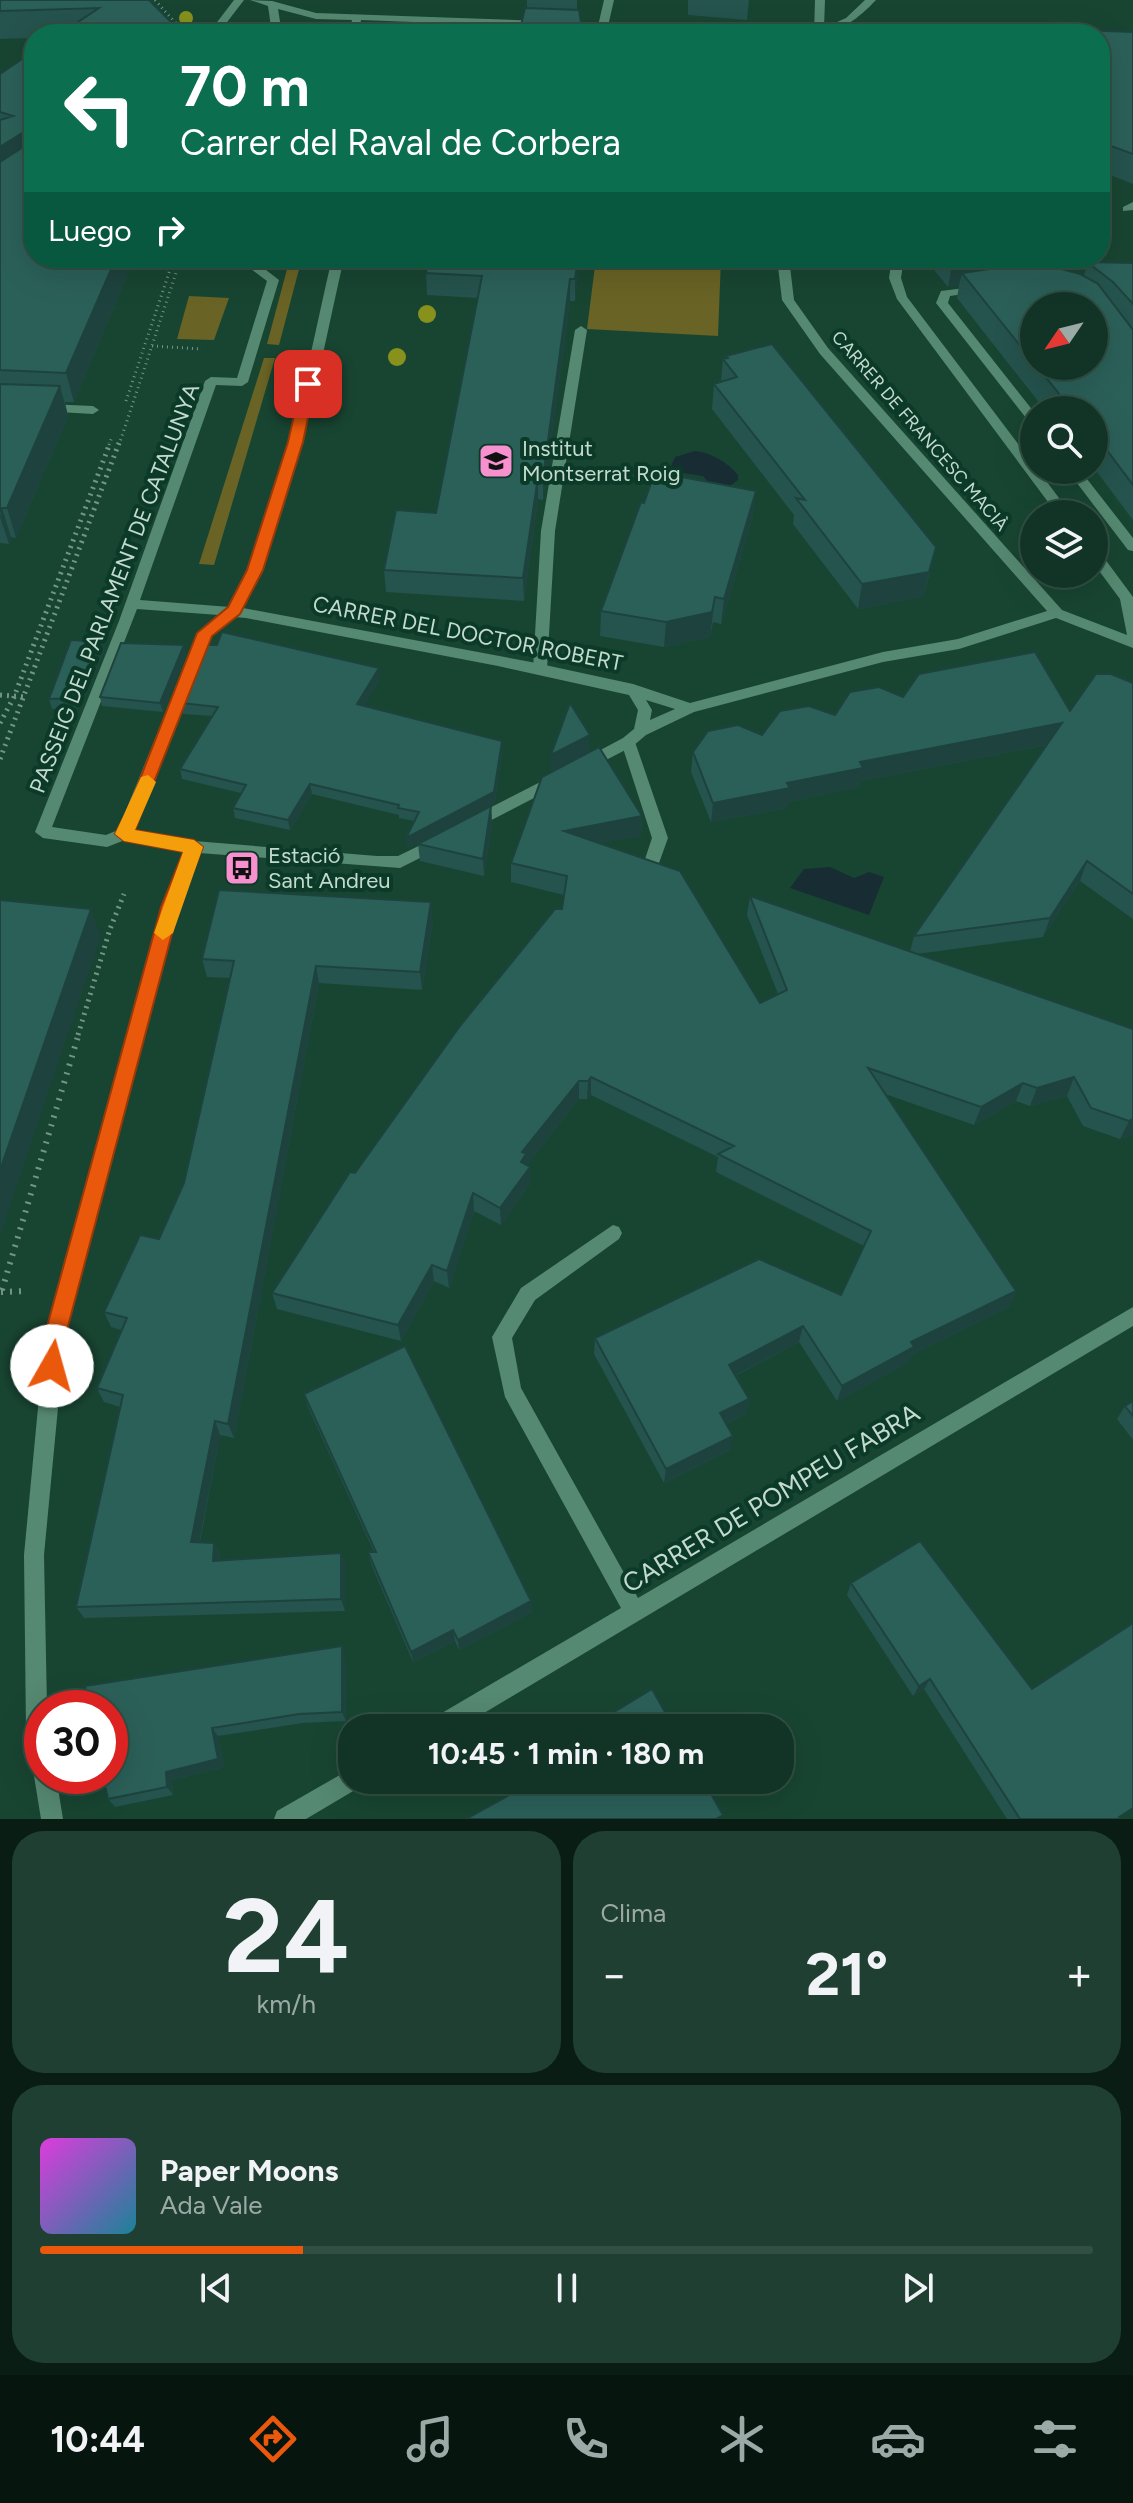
<!DOCTYPE html>
<html lang="es">
<head>
<meta charset="utf-8">
<style>
	:root { --surface:#123426; --page:#1f3f32; --text:#f1f3f6; --muted:#9caaa7; --line:#314f43; --accent:#ea580c }
	body { margin:0; font-family:Figtree,sans-serif; background:var(--page); color:var(--text); height:100vh; display:flex; flex-direction:column; font-size:30px; white-space:nowrap }
	* { box-sizing:border-box; margin:0 }
	p { font-size:26px; color:var(--muted) }
	.icon { flex:none; width:44px; height:44px; fill:none; stroke:currentColor; stroke-width:2; stroke-linecap:round; stroke-linejoin:round }
	.map { position:relative; height:1819px; overflow:hidden }
	.side { display:flex; flex-direction:column; gap:12px; padding:12px; background:#0a1d15; flex:1 }
	.side>* { flex:none }
	.banner { position:absolute; left:24px; top:24px; width:1086px; height:244px; border-radius:32px; box-shadow:0 8px 32px #0002,0 0 0 2px var(--line); background:#0b6e4f; color:#fff; overflow:hidden }
	.needle { width:52px; rotate:235deg }
	.fabs { position:absolute; left:1020px; top:292px; display:grid; gap:16px }
	.fabs a { display:grid; place-items:center; width:88px; height:88px; border-radius:50%; background:var(--surface); box-shadow:0 8px 32px #0002,0 0 0 2px var(--line); font-size:40px }
	.speed { position:absolute; left:24px; top:1690px; display:flex; gap:16px; font-size:40px; font-weight:700; text-align:center }
	.speed>* { display:grid; place-content:center; width:104px; height:104px; border-radius:50%; background:var(--surface); box-shadow:0 8px 32px #0002,0 0 0 2px var(--line); line-height:1 }
	.speed .limit { border:12px solid #d22; background:#fff; color:#111 }
	.pin { position:absolute; display:grid; place-items:center; width:68px; height:68px; color:#fff; margin:-34px; border-radius:16px; box-shadow:0 4px 12px #0006 }
	.me { position:absolute; width:88px; margin:-44px; rotate:7deg; stroke-linejoin:round; filter:drop-shadow(0 0 6px #0008) }
	.turn { display:flex; align-items:center; gap:28px; height:168px; padding:0 24px; font-size:36px }
	.turn .icon { width:104px; height:104px; stroke-width:2.5 }
	.turn b { display:block; font-size:56px; line-height:68px }
	.then { display:flex; align-items:center; height:76px; padding:0 24px; background:#0003; gap:16px; font-size:30px }
	.big { font-size:60px; font-weight:700; line-height:1.1 }
	.side .card { flex:1; display:flex; flex-direction:column; justify-content:center; gap:12px; min-width:0; padding:0 28px; border-radius:32px; background:var(--page) }
	.side .dial { align-items:center; gap:0 }
	.dial b { font-size:104px; line-height:1 }
	.song { display:flex; align-items:center; gap:24px }
	.cover { width:96px; height:96px; border-radius:12px; background:linear-gradient(135deg,hsl(300 70% 55%),hsl(190 70% 35%)) }
	.played { height:8px; border-radius:4px; background:linear-gradient(90deg,var(--accent) 25%,var(--line) 25%) }
	.keys { display:flex; justify-content:space-around; direction:ltr }
	.heat { display:flex; justify-content:space-between; align-items:center; font-size:44px; direction:ltr }
	.side .tiles { flex:1; display:grid; gap:12px; grid-template-columns:1fr 1fr }
	.card:last-child { grid-column:span 2 }
	.trip { position:absolute; left:338px; top:1714px; width:456px; height:80px; border-radius:32px; background:var(--surface); box-shadow:0 8px 32px #0002,0 0 0 2px var(--line); font-weight:700; line-height:80px; text-align:center }
	.tab-bar { display:flex; height:128px; justify-content:space-around; align-items:center; background:#07150f; color:var(--muted) }
	.tab-bar .icon { width:56px; height:56px }
	.tab-bar .selected { color:var(--accent) }
	.tab-bar b { font-size:36px; color:var(--text) }
	.map>svg:first-child { display:block }
</style>
</head>
<body>
<div class="map">
<svg width="1133" height="1819" viewBox="0 0 1133 1819">
	<rect width="100%" height="100%" fill="#184532"/>
	<!-- green -->
	<path fill="#696325" d="M290,258H302L279,345L267,344Z
		M596,258H721L718,336L587,329Z
		M189,296L229,298L214,340L177,339Z
		M264,358H275L214,565L199,564Z"/>
	<!-- water -->
	<path fill="#182c33" d="M695,451C712,453 727,462 738,475V480L727,488L711,486L703,476L676,472L670,468L675,457Z
		M830,867L854,878L869,872L884,877L869,915L790,888L804,869Z"/>
	<g fill="none" stroke-linecap="round" stroke-linejoin="round">
		<!-- path-far2 -->
		<path stroke="#749586" stroke-width="3" stroke-dasharray="1 4" stroke-linecap="butt" d="M155,0L181,29
			M152,346L202,349
			M126,401L174,258
			M109,445L112,437
			M119,445L181,258"/>
		<!-- path-far1 -->
		<path stroke="#749586" stroke-width="5" stroke-dasharray="2 5" stroke-linecap="butt" d="M0,695L25,697
			M0,723L14,697L110,443
			M0,759L119,443
			M78,1035L110,929L124,894"/>
		<!-- path -->
		<path stroke="#749586" stroke-width="6" stroke-dasharray="2 7" stroke-linecap="butt" d="M2,1290L79,1033
			M1,1292L26,1291"/>
		<!-- service -->
		<path fill="#568971" fill-rule="evenodd" d="M604,0H614L608,26L603,29L598,26Z
			M581,326L587,330L555,531L547,669L540,674L533,669L541,531L575,330Z
			M628,737L635,742L668,838L659,863L653,865L645,859L652,838L621,742Z"/>
		<!-- pedestrian -->
		<path fill="#568971" fill-rule="evenodd" d="M234,0H244L218,34H208Z
			M46,404L93,406L99,410L93,414L42,411L40,408Z"/>
		<!-- minor -->
		<path fill="#568971" fill-rule="evenodd" d="M250,0L272,1L316,13L603,23L718,31L723,34L361,20L359,34H349L352,20L316,19L278,9L282,34H272L268,6Z
			M815,0H825L824,28L846,18L865,0H876C859,18 839,34 814,34Z
			M1133,202V210L1123,211V207Z
			M246,258H258L257,263L279,280L248,382L242,386L216,385L140,600L230,607C284,499 305,375 332,258H344C317,376 297,500 243,608L531,662L633,684L690,703L883,652L958,639L1047,611L820,354L782,300L777,258H789L794,300L828,348L1062,610L1127,635L1120,599L1094,564V550L1099,551L1133,597V648L1056,618L959,649L883,662L694,712L646,735L633,746L585,771L580,769L578,765L580,761L623,738L634,729L638,710L629,695L498,666L246,618L235,617L211,636L134,830L194,841L377,856H398L437,837L445,843L442,847L400,868L199,853L178,907L65,1334L44,1555L47,1708H42V1776H56L63,1819H41L34,1776L37,1768L31,1759L26,1730L24,1555L45,1334L162,907L185,851L125,840L107,847L43,838L35,832L119,621L205,381L211,377L237,378L267,281L247,266ZM137,609L219,615L198,633L118,830L106,835L52,827ZM646,700L675,709L650,720L652,710Z
			M892,258H904L901,278L907,297L1034,465V470H1038L1071,514H1057L897,299L889,278Z
			M980,286L984,287V291L950,296L948,303L1034,412V424L1030,423L936,303L941,291Z
			M1067,470H1080L1133,538V551L1128,550Z
			M554,775L559,777L562,781L559,785L476,828H466L463,824L466,820Z
			M613,1225L619,1227L622,1233L619,1239L535,1300L512,1338L521,1388L638,1598L1133,1307V1326L459,1728H427L430,1720L621,1608L505,1397L492,1337L521,1288Z
			M352,1768V1780H363L360,1787L306,1819H274L277,1811Z"/>
	</g>
	<!-- trees -->
	<g fill="#87911c">
		<circle cx="186" cy="18" r="7"/>
		<circle cx="427" cy="314" r="9"/>
		<circle cx="397" cy="357" r="9"/>
	</g>
	<!-- wall -->
	<path fill="#25534d" fill-rule="evenodd" d="M0,0H149L175,34H34V38L0,39Z
		M527,0H577V10L527,8Z
		M688,0H749L747,20L688,15Z
		M992,27L1133,32V184L1100,171V34H971L991,33Z
		M34,51V258H146L145,263L134,259L74,402H65L68,416L16,538L11,537L9,544L0,543V74Z
		M580,258L575,301H570L543,500L538,499L524,601L386,592L384,570L436,513L478,298L427,295L426,273Z
		M917,258H1058L1056,267L1084,276L1087,262L1133,263V520L1094,468V410H1045L957,298L959,285L948,287L930,265L916,263ZM1034,306L1094,366H1034Z
		M726,356L930,572L923,597L858,609L793,524L794,515L712,409L714,384L721,381L723,359H726Z
		M753,516L721,624L713,622L710,637L664,647L600,636L601,611Z
		M101,642L104,651L81,707L52,709L49,699Z
		M186,654L163,712L102,706L100,697Z
		M380,679L364,705L502,751L495,802L407,848L414,821L399,818V815L312,794L290,830L235,818L233,808L241,793L182,779L180,769L212,716L183,714L181,703Z
		M1133,683V919L1080,881L1043,937L917,954L1133,1029V1134L1120,1139L1083,1126L1067,1096L1030,1106L1016,1101L974,1125L885,1094L1016,1291L1009,1307L911,1355L909,1362L837,1401L799,1342L735,1376L749,1399L746,1414L726,1424L730,1450L664,1483L594,1354L595,1338L841,1295L864,1246L716,1172L718,1157L591,1095L587,1099H579L527,1165L530,1167V1184L501,1225L474,1211L449,1288L434,1281L401,1341L277,1309L272,1293L355,1173L562,909L564,895L511,882V863L642,816L641,836L600,843L760,1003L778,994L747,915L750,896L910,952L914,936L1047,745L861,781L859,787L788,802L787,808L711,822L691,772L693,752L762,735L903,697L1070,711Z
		M491,806L492,823L484,876L420,861L418,844Z
		M433,921L422,990L319,983L234,1438L220,1435L200,1542L214,1543L220,1555V1560L341,1553L345,1566V1611L84,1618L76,1607L120,1407L104,1402L97,1388L121,1330L111,1327L104,1312L159,1239L184,1183L230,978L207,977L202,959Z
		M304,1394L532,1612L459,1650L455,1641L413,1662L371,1564L368,1552H374L308,1407Z
		M1133,1401V1440L1117,1419L1125,1406Z
		M851,1583L1120,1818V1819H1007L924,1689L913,1696L847,1595Z
		M345,1656L346,1721L303,1723L218,1736L224,1767L172,1780L173,1795L115,1807L108,1799L103,1776Z"/>
	<!-- shaded-wall -->
	<path fill="#1e433e" d="M174,25L175,34H160Z
		M27,130L34,157L0,180V147Z
		M116,258H134V259L74,402L66,373Z
		M578,258H580L575,301V279Z
		M964,258H1018L1014,278L962,273L959,285L948,287L953,259Z
		M570,279V301L543,500V477Z
		M60,386L68,416L16,538L7,508Z
		M538,477V499L524,601L523,578Z
		M756,491L753,516L721,624L724,599Z
		M2,508L11,537L9,544L0,517Z
		M936,547L923,597L858,609L862,584Z
		M715,597L710,637L664,647L666,622Z
		M101,642L104,651L81,707L79,698Z
		M184,645L186,654L163,712L160,703Z
		M379,668L380,679L359,714L357,704Z
		M1062,723L1056,743L861,781L859,787L788,802L787,808L711,822L713,803L860,762Z
		M590,735L589,752L551,772V755Z
		M502,741V751L495,802L407,848L406,838Z
		M310,784L312,794L290,830L288,820Z
		M491,806L492,823L484,876L483,859Z
		M642,816L641,836L564,850V831Z
		M1087,861L1080,881L1043,937L1050,918Z
		M431,902L433,921L422,990L420,972Z
		M91,909L101,937L0,1235V1170Z
		M316,966L319,983L234,1438L228,1424Z
		M591,1077V1095L587,1099L588,1081Z
		M1074,1077L1067,1096L1030,1106L1037,1088Z
		M579,1081V1099L527,1165L530,1167V1184L501,1225L500,1208L521,1162L522,1152Z
		M1023,1083L1016,1101L974,1125L981,1107Z
		M1133,1119V1134L1120,1139L1129,1121Z
		M473,1193L474,1211L449,1288L447,1271Z
		M432,1265L434,1281L401,1341L398,1325Z
		M1016,1291L1009,1307L911,1355L909,1362L837,1401L842,1386L911,1342Z
		M803,1326L799,1342L726,1380L729,1365Z
		M749,1399L746,1414L717,1428L720,1413Z
		M215,1421L220,1435L197,1554L191,1542Z
		M733,1436L730,1450L664,1483L666,1469Z
		M214,1543L220,1555L219,1573L213,1561Z
		M341,1553L345,1566V1611L341,1599Z
		M531,1601L532,1612L459,1650L458,1640Z
		M453,1630L455,1641L413,1662L411,1652Z
		M342,1646L345,1656L346,1721L342,1712Z
		M930,1679L924,1689L913,1696L919,1686Z
		M212,1728L218,1736L224,1767L172,1780L173,1795L167,1787L166,1772Z"/>
	<!-- building -->
	<path fill="#2b6059" stroke="#1e433e" stroke-width="2" d="M0,0H149L174,25L160,34H60L99,8L0,11Z
		M525,8L579,10L583,34H519Z
		M992,27L1133,32V154L1100,142V34H971L972,31L993,33Z
		M34,51V258H116L66,373L0,370V162L28,144L27,130L0,147V120L13,116L0,112V74Z
		M429,258H578L575,279H570L543,477H538L523,578L384,570L396,510L436,513L482,276L426,273Z
		M1087,262L1133,263V304L1113,282Z
		M1047,265L1080,274L1098,284L1133,330V485L1094,433V410H1072L1037,366H1094V306H1034V363L962,273L1010,266Z
		M772,344L936,547L929,572L862,584L796,498L805,500L714,384L737,377L723,359L728,358L726,356Z
		M0,384L60,386L7,508H2L0,512Z
		M655,472L756,491L724,599L715,597L712,612L666,622L601,611L641,502L644,503Z
		M222,632L379,668L357,704L502,741L494,792L406,838L419,812L398,808L399,805L310,784L288,820L233,808L246,785L180,769L218,707L181,703L204,645H217Z
		M71,640L101,642L79,698L49,699Z
		M121,643L184,645L160,703L100,697Z
		M1035,652L1070,711L1096,674H1111L1133,683V894L1087,861L1050,918L914,936L1062,723L860,762L863,768L787,783L790,788L713,803L693,752L708,731L738,725L762,735L780,711L809,706L835,715L850,692L879,687L903,697L919,674Z
		M570,703L590,735L551,755Z
		M599,747L642,816L564,831L680,871L760,1003L787,990L750,896L1133,1029V1119L1129,1121L1091,1108L1074,1077L1037,1088L1023,1083L981,1107L868,1068L1016,1291L911,1342L914,1347L842,1386L803,1326L729,1365L749,1399L720,1413L733,1436L666,1469L595,1338L759,1259L841,1295L871,1231L718,1154L734,1146L591,1077L588,1081H579L522,1152L526,1154L521,1162L530,1167L500,1208L473,1193L447,1271L432,1265L398,1325L272,1293L350,1172L355,1173L460,1026L555,909H562L567,876L511,863L542,777Z
		M491,806L483,859L418,844Z
		M219,890L431,902L420,972L316,966L228,1424L215,1421L191,1542L214,1543L213,1561L341,1553V1599L76,1607L123,1395L97,1388L127,1318L104,1312L140,1235L159,1239L184,1183L234,961L202,959Z
		M0,900L91,909L0,1170Z
		M405,1346L531,1601L458,1640L453,1630L411,1652L368,1552H376L304,1394Z
		M1133,1401V1416L1125,1406Z
		M920,1541L1032,1689L1133,1623V1808L1119,1817L1120,1819H1020L930,1679L919,1686L851,1583Z
		M342,1646V1712L299,1714L212,1728L218,1759L166,1772L167,1787L108,1799L103,1776H110V1708H89L85,1686Z
		M652,1689L674,1728H588Z
		M536,1780H703L723,1815L716,1819H466Z"/>
	<!-- route -->
	<path fill="#ea580c" stroke="#983908" stroke-width="2" d="M308,380L315,384L303,442L263,570L240,614L212,636L135,830L194,840L203,847L179,907L66,1334L60,1373L52,1376L45,1373L41,1366L45,1334L161,907L183,852L124,841L115,834L129,807L197,633L228,607L247,570L288,442L301,384Z"/>
	<!-- slow -->
	<path fill="#f59e0b" d="M148,775L156,782L135,830L194,840L203,847L173,933L163,940L154,933L183,852L124,841L115,834L141,777Z"/>
	<!-- icons -->
	<defs>
		<symbol id="school-square" viewBox="-11 -11 22 22"><rect x="-9" y="-9" width="18" height="18" rx="4" fill="#f690cf" stroke="#0c3a28"/><path d="M0-5L7-2L0 1L-7-2ZM-4 1L0 2.5L4 1V4Q0 6-4 4Z" fill="#111"/></symbol>
		<symbol id="bus-square" viewBox="-11 -11 22 22"><rect x="-9" y="-9" width="18" height="18" rx="4" fill="#f690cf" stroke="#0c3a28"/><path d="M-5-6H5V4H4V6H2V4H-2V6H-4V4H-5ZM-3.5-4V0h7V-4ZM-3.5 1.2v1.5H-2V1.2ZM2 1.2v1.5H3.5V1.2Z" fill="#111"/></symbol>
	</defs>
	<g fill-rule="evenodd">
		<use href="#school-square" x="476" y="441" width="40" height="40"/>
		<use href="#bus-square" x="222" y="848" width="40" height="40"/>
	</g>
	<g text-anchor="middle" stroke-width="8" stroke-linejoin="round" paint-order="stroke">
		<!-- far-street labels -->
		<g font-size="18" fill="#c3dace" stroke="#0c3a28">
			<text transform="translate(920 431) rotate(49)" y="6">CARRER DE FRANCESC MACIÀ</text>
		</g>
		<!-- poi labels -->
		<g font-size="22" fill="#c3dace" stroke="#0c3a28" text-anchor="start">
			<text x="522" y="456">Institut<tspan x="522" dy="25">Montserrat Roig</tspan></text>
			<text x="268" y="863">Estació<tspan x="268" dy="25">Sant Andreu</tspan></text>
		</g>
		<!-- street labels -->
		<g font-size="22" fill="#c3dace" stroke="#0c3a28">
			<text transform="translate(114 588) rotate(-69)" y="8">PASSEIG DEL PARLAMENT DE CATALUNYA</text>
			<text transform="translate(468 633) rotate(11)" y="8">CARRER DEL DOCTOR ROBERT</text>
		</g>
		<!-- near-street labels -->
		<g font-size="26" fill="#c3dace" stroke="#0c3a28">
			<text transform="translate(771 1498) rotate(-31)" y="9">CARRER DE POMPEU FABRA</text>
		</g>
	</g>
</svg>
<div class="fabs">
<a><svg class="needle" viewBox="-14 -14 28 28"><path d="M0-13l5 13h-10z" fill="#e53935"/><path d="M0 13l5-13h-10z" fill="#9caaa7"/></svg></a>
<a><svg class="icon" aria-label="search" viewBox="0 0 24 24"><circle cx="10" cy="10" r="6"/><path d="M15 15l6 6"/></svg></a>
<a><svg class="icon" aria-label="layers" viewBox="0 0 24 24"><path d="M12 4l9 5-9 5-9-5zM3 14l9 5 9-5"/></svg></a>
</div>
<div class="speed"><div class="limit">30</div></div>
<div class="pin" style="left:308px;top:384px;background:#d93025"><svg class="icon" aria-label="arrive" viewBox="0 0 24 24"><path d="M6 21V4h12l-3 4 3 4H6"/></svg></div>
<svg class="me" style="left:52px;top:1366px" viewBox="-20 -20 40 40"><circle r="19" fill="#fff"/><path d="M0-13L10 11 0 6-10 11z" fill="#ea580c"/></svg>
<div class="trip">10:45 · 1 min · 180 m</div>
<div class="banner">
<div class="turn"><svg class="icon" aria-label="left" viewBox="0 0 24 24"><path d="M17 20v-9H6M10 6l-5 5 5 5"/></svg><div><b>70 m</b>Carrer del Raval de Corbera</div></div>
<div class="then">Luego<svg class="icon" aria-label="right" viewBox="0 0 24 24"><path d="M7 20v-9h11M14 6l5 5-5 5"/></svg></div>
</div>
</div>
<section class="side">
<div class="tiles">
<div class="card dial"><b>24</b><p>km/h</p></div>
<div class="card"><p>Clima</p>
<div class="heat"><a>−</a><b class="big">21°</b><a>+</a></div>
</div>
<div class="card">
<div class="song"><i class="cover"></i><div><b>Paper Moons</b><p>Ada Vale</p></div></div>
<div class="played"></div>
<div class="keys"><svg class="icon" aria-label="previous" viewBox="0 0 24 24"><path d="M18 5L8 12l10 7zM5 5v14"/></svg><svg class="icon" aria-label="pause" viewBox="0 0 24 24"><path d="M8 5v14M16 5v14"/></svg><svg class="icon" aria-label="next" viewBox="0 0 24 24"><path d="M6 5l10 7-10 7zM19 5v14"/></svg></div>
</div>
</div>
</section>
<nav class="tab-bar">
<b>10:44</b>
<svg class="icon selected" aria-label="directions" viewBox="0 0 24 24"><path d="M12 3l9 9-9 9-9-9zM9 14v-3h6M13 9l2 2-2 2"/></svg>
<svg class="icon" aria-label="music" viewBox="0 0 24 24"><path d="M9 18V5l10-2v13"/><circle cx="6" cy="18" r="3"/><circle cx="16" cy="16" r="3"/></svg>
<svg class="icon" aria-label="phone" viewBox="0 0 24 24"><path d="M5 4h4l2 5-3 2q2 4 5 5l2-3 5 2v4C11 20 4 13 5 4z"/></svg>
<svg class="icon" aria-label="climate" viewBox="0 0 24 24"><path d="M12 3v18M4 7l16 10M4 17L20 7"/></svg>
<svg class="icon" aria-label="car" viewBox="0 0 24 24"><path d="M5 17H2v-5l4-1 3-4h7l3 4 3 1v5h-3M9 17h6M6 11h13"/><circle cx="7" cy="17" r="2"/><circle cx="17" cy="17" r="2"/></svg>
<svg class="icon" aria-label="filters" viewBox="0 0 24 24"><path d="M4 7h16M4 17h16"/><circle cx="9" cy="7" r="2"/><circle cx="15" cy="17" r="2"/></svg>
</nav>
</body>
</html>
